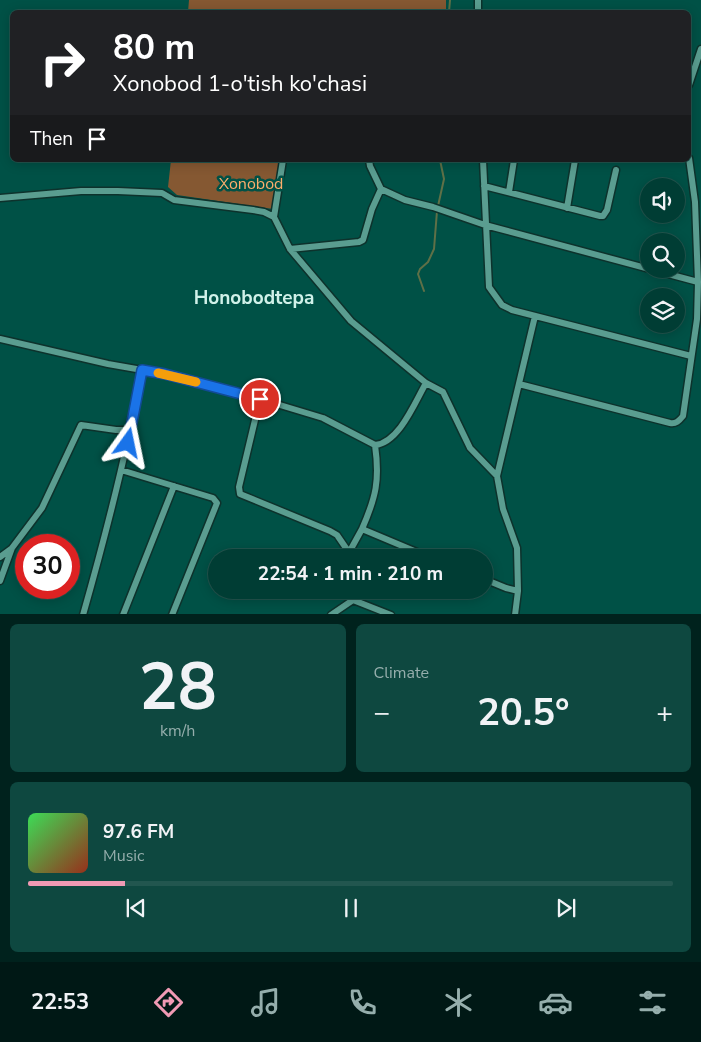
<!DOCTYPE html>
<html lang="en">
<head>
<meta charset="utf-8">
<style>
	:root { --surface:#003d34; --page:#0e4840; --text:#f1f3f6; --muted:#95aeac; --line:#22564f; --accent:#f09ab4 }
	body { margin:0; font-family:"Nunito Sans",sans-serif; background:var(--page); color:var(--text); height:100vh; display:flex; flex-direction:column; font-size:19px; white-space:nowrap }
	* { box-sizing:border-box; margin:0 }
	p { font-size:16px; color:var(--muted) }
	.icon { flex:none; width:28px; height:28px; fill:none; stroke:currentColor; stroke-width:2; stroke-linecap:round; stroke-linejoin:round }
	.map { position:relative; height:614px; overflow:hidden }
	.panel { display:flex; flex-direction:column; gap:10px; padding:10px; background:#00221d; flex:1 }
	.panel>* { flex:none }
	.hud { position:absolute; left:10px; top:10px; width:681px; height:152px; border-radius:8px; box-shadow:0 2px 12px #0003,0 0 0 1px var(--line); background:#202124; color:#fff; overflow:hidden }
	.tools { position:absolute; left:640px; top:178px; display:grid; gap:10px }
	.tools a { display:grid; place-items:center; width:45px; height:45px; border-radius:50%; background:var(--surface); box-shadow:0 2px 12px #0003,0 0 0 1px var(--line); font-size:25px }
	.speed { position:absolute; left:15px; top:534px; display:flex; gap:10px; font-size:25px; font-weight:700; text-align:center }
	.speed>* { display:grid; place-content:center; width:65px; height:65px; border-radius:50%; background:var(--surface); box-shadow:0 2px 12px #0003,0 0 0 1px var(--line); line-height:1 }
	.speed .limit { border:8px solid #d22; background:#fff; color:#111 }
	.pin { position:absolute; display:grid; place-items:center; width:42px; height:42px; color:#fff; margin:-21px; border:2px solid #fff; border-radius:50%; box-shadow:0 1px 5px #0007 }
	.me { position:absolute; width:55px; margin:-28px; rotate:12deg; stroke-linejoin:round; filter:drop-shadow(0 0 4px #0008) }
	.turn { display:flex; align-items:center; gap:18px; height:105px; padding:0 20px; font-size:22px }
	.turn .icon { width:65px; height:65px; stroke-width:2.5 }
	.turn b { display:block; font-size:35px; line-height:42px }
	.then { display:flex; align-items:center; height:48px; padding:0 20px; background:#0003; gap:10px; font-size:19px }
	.big { font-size:38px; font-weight:700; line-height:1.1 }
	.panel .card { flex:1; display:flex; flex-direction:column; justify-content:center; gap:8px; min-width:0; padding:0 18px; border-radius:8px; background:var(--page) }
	.panel .dial { align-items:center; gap:0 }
	.dial b { font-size:65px; line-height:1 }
	.song { display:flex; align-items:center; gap:15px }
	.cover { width:60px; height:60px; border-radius:8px; background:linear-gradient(135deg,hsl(130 70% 55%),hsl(10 70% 35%)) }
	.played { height:5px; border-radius:2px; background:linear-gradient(90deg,var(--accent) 15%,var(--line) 15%) }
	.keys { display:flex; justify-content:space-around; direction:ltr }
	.heat { display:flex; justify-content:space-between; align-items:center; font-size:28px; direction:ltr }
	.panel .tiles { flex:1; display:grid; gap:10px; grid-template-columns:1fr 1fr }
	.card:last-child { grid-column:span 2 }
	.trip { position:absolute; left:208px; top:549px; width:285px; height:50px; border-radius:25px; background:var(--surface); box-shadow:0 2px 12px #0003,0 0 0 1px var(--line); font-weight:700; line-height:50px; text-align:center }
	.tab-bar { display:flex; height:80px; justify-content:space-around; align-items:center; background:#001815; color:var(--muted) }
	.tab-bar .icon { width:35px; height:35px }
	.tab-bar .on { color:var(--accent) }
	.tab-bar b { font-size:22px; color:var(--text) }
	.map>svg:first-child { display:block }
</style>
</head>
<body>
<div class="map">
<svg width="701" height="615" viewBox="0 0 701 615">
	<rect width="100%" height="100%" fill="#005146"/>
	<!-- green -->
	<path fill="#855832" d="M189,0H446V12H188Z
		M171,160H281L273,209L177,195L168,187Z"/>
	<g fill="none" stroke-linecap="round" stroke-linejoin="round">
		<!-- stream -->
		<path stroke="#5f7047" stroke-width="2" d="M449,12L450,0
			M438,206L444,179L440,160
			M424,291L418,274L420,269L428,262L434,249L437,211"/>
		<defs>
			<path id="minor" d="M478,0V12
				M689,85L701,49
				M483,160L489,287L502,305L512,310L691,356
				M484,186L600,216H603L607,210L616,170
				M381,189L405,200L433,207L485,225L698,282
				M509,192L514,160
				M0,198L81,191H118L162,193L174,200L253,210L264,212L274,217L290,249L351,321L426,383L443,392L470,448L497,476L503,509L517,548L518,591L515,615
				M567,208L575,160
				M274,217L283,160
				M290,249L359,242L363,240L372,209L381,189L370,166L369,160
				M0,339L108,364L165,374L260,399L323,418L375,445
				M519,384L670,423C676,424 679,421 683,416L697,319L698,282L695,202L689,158
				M260,399L239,487L240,494L330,531L337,535L348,551
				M375,445C380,480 376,497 362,529L431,558
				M375,445C399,443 415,402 426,383
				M121,470L213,498L217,503L172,615
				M497,476L535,316
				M0,557L11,549
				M346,558L362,529
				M484,579L506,588L518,591
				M0,581L12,548L42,508L81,425L116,430H131
				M340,590L353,600
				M83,615C106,534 127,453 142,370
				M123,615L174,486
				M331,615L353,600L391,615"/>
		</defs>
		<!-- minor casing -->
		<use href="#minor" stroke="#0d322c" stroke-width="9"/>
		<!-- minor -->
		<use href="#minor" stroke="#5a9d90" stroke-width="6"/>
	</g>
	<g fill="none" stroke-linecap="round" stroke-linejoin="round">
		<defs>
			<path id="route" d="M128,443L142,370L165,374L260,399"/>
		</defs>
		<!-- route casing -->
		<use href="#route" stroke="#114b97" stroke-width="12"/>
		<!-- route -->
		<use href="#route" stroke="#1a73e8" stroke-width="9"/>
		<!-- slow -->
		<path stroke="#f59e0b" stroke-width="9" d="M158,373L196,382"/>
	</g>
	<g text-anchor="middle" stroke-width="5" stroke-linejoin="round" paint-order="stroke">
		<!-- park labels -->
		<g font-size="16" fill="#fdae6c" stroke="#005146">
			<text x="251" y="189">Xonobod</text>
		</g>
		<!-- quarter labels -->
		<g font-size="19" font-weight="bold" fill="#d0f1e9" stroke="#005146">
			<text x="254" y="304">Honobodtepa</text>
		</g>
	</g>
</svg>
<div class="tools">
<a><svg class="icon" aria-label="sound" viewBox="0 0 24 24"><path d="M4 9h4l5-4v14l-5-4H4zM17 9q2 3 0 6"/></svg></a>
<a><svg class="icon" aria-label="search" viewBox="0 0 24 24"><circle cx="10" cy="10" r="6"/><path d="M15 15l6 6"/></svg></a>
<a><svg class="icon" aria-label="layers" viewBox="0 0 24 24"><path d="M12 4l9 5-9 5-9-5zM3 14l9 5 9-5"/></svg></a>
</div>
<div class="speed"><div class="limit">30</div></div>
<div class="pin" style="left:260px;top:399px;background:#d93025"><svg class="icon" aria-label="arrive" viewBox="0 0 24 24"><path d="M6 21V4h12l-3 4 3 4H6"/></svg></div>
<svg class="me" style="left:128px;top:443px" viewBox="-20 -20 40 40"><path d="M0-17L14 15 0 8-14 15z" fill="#1a73e8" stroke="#fff" stroke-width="4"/></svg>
<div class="trip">22:54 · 1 min · 210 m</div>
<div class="hud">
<div class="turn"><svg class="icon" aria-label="right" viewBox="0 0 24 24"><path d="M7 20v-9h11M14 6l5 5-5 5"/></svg><div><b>80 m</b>Xonobod 1-o'tish ko'chasi</div></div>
<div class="then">Then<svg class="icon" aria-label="arrive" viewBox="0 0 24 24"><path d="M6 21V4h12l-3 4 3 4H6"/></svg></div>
</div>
</div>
<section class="panel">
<div class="tiles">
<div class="card dial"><b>28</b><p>km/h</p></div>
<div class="card"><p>Climate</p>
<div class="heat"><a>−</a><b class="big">20.5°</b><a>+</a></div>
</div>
<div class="card">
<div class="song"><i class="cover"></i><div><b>97.6 FM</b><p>Music</p></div></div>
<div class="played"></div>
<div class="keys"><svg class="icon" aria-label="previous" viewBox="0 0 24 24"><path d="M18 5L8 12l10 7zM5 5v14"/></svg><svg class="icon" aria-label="pause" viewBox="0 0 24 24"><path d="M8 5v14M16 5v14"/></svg><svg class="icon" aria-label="next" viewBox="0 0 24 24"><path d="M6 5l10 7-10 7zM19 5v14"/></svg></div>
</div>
</div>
</section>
<nav class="tab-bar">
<b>22:53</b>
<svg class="icon on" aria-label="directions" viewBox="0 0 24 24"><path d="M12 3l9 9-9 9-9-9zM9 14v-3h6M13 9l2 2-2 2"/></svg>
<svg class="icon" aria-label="music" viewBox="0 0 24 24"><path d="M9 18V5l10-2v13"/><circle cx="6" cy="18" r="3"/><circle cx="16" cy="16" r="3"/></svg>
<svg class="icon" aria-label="phone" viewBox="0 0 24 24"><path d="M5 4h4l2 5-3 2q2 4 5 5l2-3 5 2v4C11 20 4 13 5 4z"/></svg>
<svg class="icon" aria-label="climate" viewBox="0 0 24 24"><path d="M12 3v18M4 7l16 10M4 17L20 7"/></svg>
<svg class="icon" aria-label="car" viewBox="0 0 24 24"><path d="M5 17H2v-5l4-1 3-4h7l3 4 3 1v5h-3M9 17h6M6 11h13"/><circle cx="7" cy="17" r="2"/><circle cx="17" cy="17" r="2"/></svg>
<svg class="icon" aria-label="filters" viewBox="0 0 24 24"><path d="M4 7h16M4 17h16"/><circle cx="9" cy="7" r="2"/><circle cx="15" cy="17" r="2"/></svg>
</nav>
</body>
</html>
